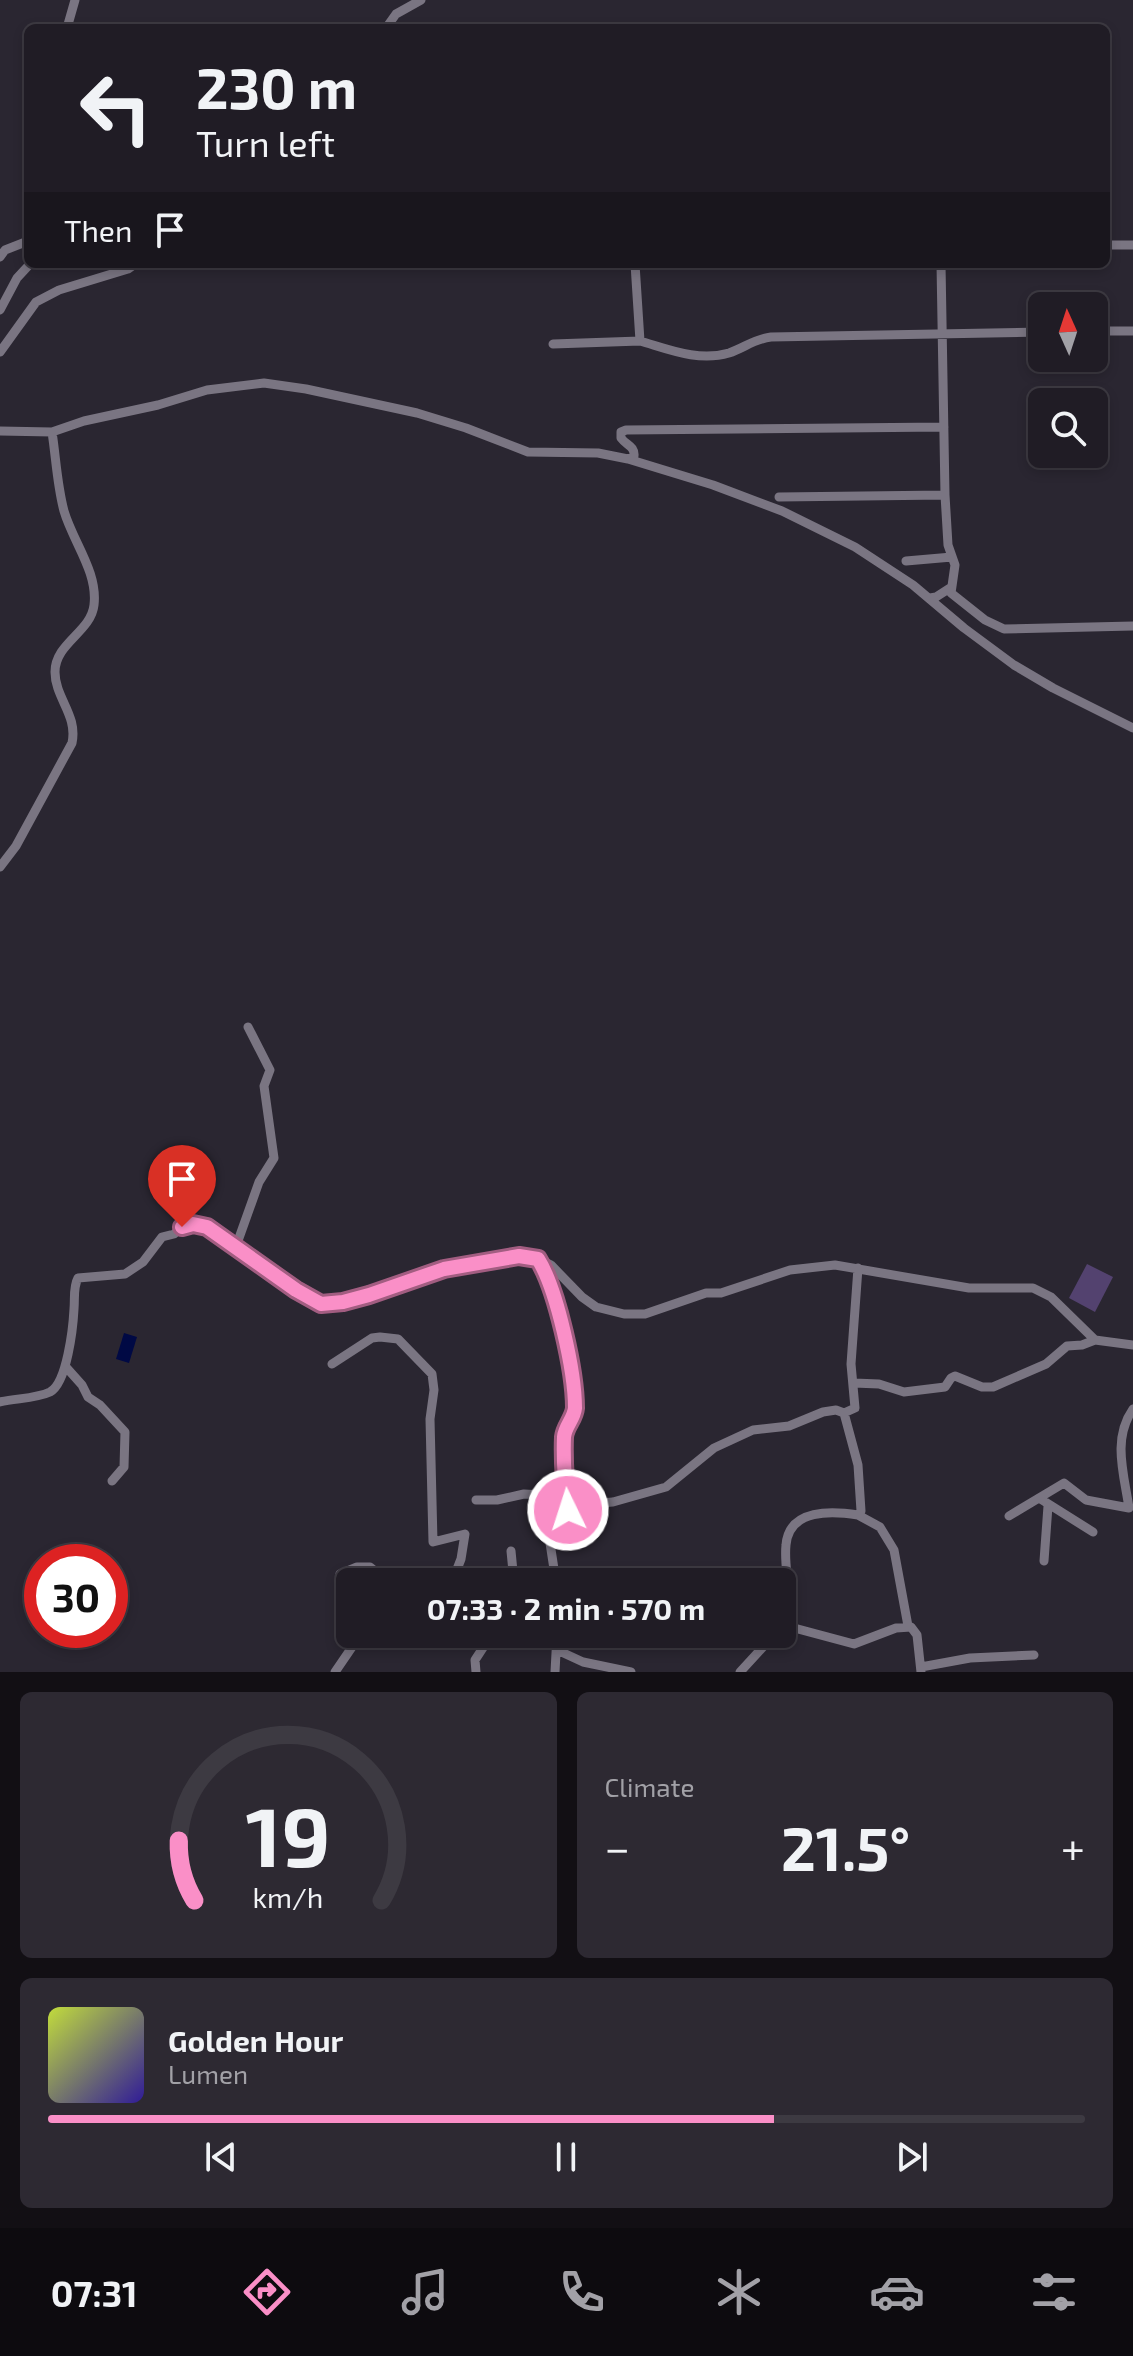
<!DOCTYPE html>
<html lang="en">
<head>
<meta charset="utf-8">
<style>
	:root { --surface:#201c25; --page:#2d2932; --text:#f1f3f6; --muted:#a2a1a7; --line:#3d3a42; --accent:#fa8fc7 }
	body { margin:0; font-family:"Exo 2",sans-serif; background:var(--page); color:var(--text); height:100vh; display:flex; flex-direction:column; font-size:30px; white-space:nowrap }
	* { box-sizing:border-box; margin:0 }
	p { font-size:26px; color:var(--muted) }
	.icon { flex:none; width:44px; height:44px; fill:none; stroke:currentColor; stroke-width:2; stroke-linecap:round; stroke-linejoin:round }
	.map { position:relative; height:1672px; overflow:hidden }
	.panel { display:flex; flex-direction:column; gap:20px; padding:20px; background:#120f14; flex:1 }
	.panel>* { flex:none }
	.guide { position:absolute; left:24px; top:24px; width:1086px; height:244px; border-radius:12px; box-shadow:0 4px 12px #0003,0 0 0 2px var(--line); background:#201c25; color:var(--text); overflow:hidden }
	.needle { width:52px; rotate:357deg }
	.fabs { position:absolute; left:1028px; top:292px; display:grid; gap:16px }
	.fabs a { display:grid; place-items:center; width:80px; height:80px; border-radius:12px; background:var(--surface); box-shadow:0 4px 12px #0003,0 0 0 2px var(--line); font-size:40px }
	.speed { position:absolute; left:24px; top:1544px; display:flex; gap:16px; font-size:40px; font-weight:700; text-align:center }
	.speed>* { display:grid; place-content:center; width:104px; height:104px; border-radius:50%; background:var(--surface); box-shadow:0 4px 12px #0003,0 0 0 2px var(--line); line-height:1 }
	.speed .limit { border:12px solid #d22; background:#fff; color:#111 }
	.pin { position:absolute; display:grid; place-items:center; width:68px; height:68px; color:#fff; margin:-82px -34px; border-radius:50% 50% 50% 0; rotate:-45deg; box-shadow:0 0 8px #0007 }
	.pin .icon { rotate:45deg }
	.me { position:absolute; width:88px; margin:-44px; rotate:356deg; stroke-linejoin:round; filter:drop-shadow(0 0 6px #0008) }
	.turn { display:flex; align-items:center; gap:28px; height:168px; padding:0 40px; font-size:36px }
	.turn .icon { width:104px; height:104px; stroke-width:2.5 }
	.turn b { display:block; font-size:56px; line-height:68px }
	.then { display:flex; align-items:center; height:76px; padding:0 40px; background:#0003; gap:16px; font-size:30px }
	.big { font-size:60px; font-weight:700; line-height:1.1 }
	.panel .card { flex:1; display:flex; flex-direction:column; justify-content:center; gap:12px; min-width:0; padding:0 28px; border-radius:12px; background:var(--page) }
	.panel .dial { align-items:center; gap:0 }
	.dial svg { height:208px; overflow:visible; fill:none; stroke:var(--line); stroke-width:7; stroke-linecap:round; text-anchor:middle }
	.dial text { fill:var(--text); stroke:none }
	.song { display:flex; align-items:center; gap:24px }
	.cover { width:96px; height:96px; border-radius:12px; background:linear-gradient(135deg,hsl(70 70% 55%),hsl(250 70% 35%)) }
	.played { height:8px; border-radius:4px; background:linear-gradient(90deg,var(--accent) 70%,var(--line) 70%) }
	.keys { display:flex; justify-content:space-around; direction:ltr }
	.heat { display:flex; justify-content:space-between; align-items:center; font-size:44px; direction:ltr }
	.panel .tiles { flex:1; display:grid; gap:20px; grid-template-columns:1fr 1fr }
	.card:last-child { grid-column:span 2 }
	.trip { position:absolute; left:336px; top:1568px; width:460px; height:80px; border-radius:12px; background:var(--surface); box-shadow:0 4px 12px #0003,0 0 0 2px var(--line); font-weight:700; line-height:80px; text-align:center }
	.tab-bar { display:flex; height:128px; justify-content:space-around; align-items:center; background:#0d0b0f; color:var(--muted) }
	.tab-bar .icon { width:56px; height:56px }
	.tab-bar .selected { color:var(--accent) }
	.tab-bar b { font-size:36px; color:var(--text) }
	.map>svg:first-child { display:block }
</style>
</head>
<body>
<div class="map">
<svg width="1133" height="1672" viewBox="0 0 1133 1672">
	<rect width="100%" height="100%" fill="#2a2631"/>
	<!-- green -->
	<path fill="#53426f" d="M1087,1264L1113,1277L1095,1312L1069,1298Z"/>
	<!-- water -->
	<path fill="#000944" d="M124,1333L137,1337L129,1363L116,1359Z"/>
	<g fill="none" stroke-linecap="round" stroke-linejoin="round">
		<!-- minor -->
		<path stroke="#7a7582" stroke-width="9" d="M67,28L75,0
			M386,28L396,14L421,0
			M1106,245H1133
			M0,257L5,250L28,241
			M941,264L945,495L948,545L955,565L951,593L985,620L1004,629L1133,626
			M0,310L17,278L30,264
			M1094,331H1133
			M640,341C668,349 698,362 729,353C744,348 754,339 771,337L1042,332
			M553,344L640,341L635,264
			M0,352L36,302L59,290L128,269L135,264
			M0,431L52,432L84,421L158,405L207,390L264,383L306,389L417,413L466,428L528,452L598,453L628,459L713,485L782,511L855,547L913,585L964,628L1014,665L1053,688L1133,728
			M628,459L634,456C635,446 626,445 621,438V432L626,430L944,427
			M779,497L945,495
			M906,561L952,557
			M930,598L936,597L950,588
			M0,867L16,846L72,743C78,715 55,698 55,672C55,643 91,632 94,605C98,572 73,542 64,511C57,485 56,458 52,432
			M231,1243L239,1238L259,1182L274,1158L264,1086L270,1070L248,1027
			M538,1259L546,1272L568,1351L573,1388L574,1416L564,1436V1492L567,1517L553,1535L550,1543L556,1582
			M332,1364L372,1338L380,1337L398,1339L432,1374L434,1390L430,1419L433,1542L465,1534L461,1559L452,1582
			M65,1366L82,1385L88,1397L100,1405L125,1432L124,1467L112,1481
			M854,1383L879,1384L904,1392L945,1387L951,1378L955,1376L982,1387H993L1046,1364L1067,1346L1082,1345L1095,1340
			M0,1402C16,1398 35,1399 50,1392C67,1383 73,1328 74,1309C75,1298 73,1287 78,1278L125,1274L143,1262L162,1237L174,1234L185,1225L207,1227L296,1290L321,1304L343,1302L369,1295L444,1269L519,1256L541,1260L551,1265L582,1297L596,1307L624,1314H645L706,1293H721L790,1270L835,1265L969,1288H1033L1051,1297L1095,1340L1133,1345
			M1039,1498L1093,1532
			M476,1500H497L524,1494L543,1495L564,1492L600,1503L613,1502L666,1487L714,1448L753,1430L789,1426L823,1412L836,1410L844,1413
			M858,1515L880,1527L894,1550L908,1626
			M1009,1516L1064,1483L1086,1500L1129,1508C1124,1474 1112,1439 1133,1409
			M511,1551L514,1582
			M1044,1561L1048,1506
			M340,1574L357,1567H370L381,1576L408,1573L431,1582
			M783,1625L854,1644L896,1628L911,1627L917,1635L921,1672
			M782,1626C796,1597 783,1574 786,1545C789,1508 833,1511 858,1515L861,1511L858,1465L844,1413L855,1408L851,1364L858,1268
			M557,1650L583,1662L631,1672
			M921,1667L970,1658L1034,1655
			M335,1672L361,1634
			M476,1672L475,1660L492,1634
			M555,1672L557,1634
			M740,1672L775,1634"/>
	</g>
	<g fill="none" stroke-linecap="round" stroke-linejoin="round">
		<defs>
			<path id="route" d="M182,1227L193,1224L207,1227L296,1290L321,1304L343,1302L369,1295L444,1269L519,1256L538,1259C557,1289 575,1372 575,1408C574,1419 565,1426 564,1437C563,1461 565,1486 568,1510"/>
		</defs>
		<!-- route casing -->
		<use href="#route" stroke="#a25d81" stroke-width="20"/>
		<!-- route -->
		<use href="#route" stroke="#fa8fc7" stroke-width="14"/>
	</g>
</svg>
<div class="fabs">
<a><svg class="needle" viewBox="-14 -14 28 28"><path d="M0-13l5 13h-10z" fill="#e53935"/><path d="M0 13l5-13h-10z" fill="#a2a1a7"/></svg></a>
<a><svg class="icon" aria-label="search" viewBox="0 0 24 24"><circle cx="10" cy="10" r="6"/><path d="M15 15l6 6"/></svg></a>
</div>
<div class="speed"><div class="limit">30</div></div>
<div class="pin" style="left:182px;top:1227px;background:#d93025"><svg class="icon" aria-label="arrive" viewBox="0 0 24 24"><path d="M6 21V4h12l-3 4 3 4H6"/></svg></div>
<svg class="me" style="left:568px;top:1510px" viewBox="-20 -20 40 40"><circle r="17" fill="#fa8fc7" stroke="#fff" stroke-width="3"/><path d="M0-11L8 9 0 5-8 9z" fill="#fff"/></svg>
<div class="trip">07:33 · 2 min · 570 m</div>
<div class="guide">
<div class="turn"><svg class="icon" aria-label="left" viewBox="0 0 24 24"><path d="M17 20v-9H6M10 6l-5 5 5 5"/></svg><div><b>230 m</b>Turn left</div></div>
<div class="then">Then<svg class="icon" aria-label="arrive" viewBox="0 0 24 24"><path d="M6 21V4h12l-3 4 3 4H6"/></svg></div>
</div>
</div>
<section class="panel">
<div class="tiles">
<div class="card dial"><svg viewBox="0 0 100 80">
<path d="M14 69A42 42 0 1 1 86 69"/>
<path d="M14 69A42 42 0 0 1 8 46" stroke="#fa8fc7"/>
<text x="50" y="56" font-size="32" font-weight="700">19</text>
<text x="50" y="72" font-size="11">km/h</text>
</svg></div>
<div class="card"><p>Climate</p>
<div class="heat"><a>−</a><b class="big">21.5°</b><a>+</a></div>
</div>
<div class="card">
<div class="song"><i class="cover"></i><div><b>Golden Hour</b><p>Lumen</p></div></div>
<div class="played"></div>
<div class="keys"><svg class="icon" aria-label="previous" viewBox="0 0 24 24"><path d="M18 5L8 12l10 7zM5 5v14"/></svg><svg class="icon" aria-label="pause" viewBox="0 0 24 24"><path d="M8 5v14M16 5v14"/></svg><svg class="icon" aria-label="next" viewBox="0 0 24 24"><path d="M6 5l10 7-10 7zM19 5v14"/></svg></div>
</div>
</div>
</section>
<nav class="tab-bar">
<b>07:31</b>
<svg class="icon selected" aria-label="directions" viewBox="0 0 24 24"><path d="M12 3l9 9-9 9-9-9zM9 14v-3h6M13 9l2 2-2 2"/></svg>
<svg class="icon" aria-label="music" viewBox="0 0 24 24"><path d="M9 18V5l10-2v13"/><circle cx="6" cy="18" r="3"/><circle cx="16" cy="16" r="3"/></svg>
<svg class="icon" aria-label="phone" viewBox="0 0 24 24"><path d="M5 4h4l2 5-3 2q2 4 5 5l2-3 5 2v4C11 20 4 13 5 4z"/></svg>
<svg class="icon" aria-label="climate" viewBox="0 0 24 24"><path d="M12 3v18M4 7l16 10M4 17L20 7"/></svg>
<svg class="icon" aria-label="car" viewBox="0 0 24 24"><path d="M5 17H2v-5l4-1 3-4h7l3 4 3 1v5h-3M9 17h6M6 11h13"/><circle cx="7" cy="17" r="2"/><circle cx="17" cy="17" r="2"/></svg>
<svg class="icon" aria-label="filters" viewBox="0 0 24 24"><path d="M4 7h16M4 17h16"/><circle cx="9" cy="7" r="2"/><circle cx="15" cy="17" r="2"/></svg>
</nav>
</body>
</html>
